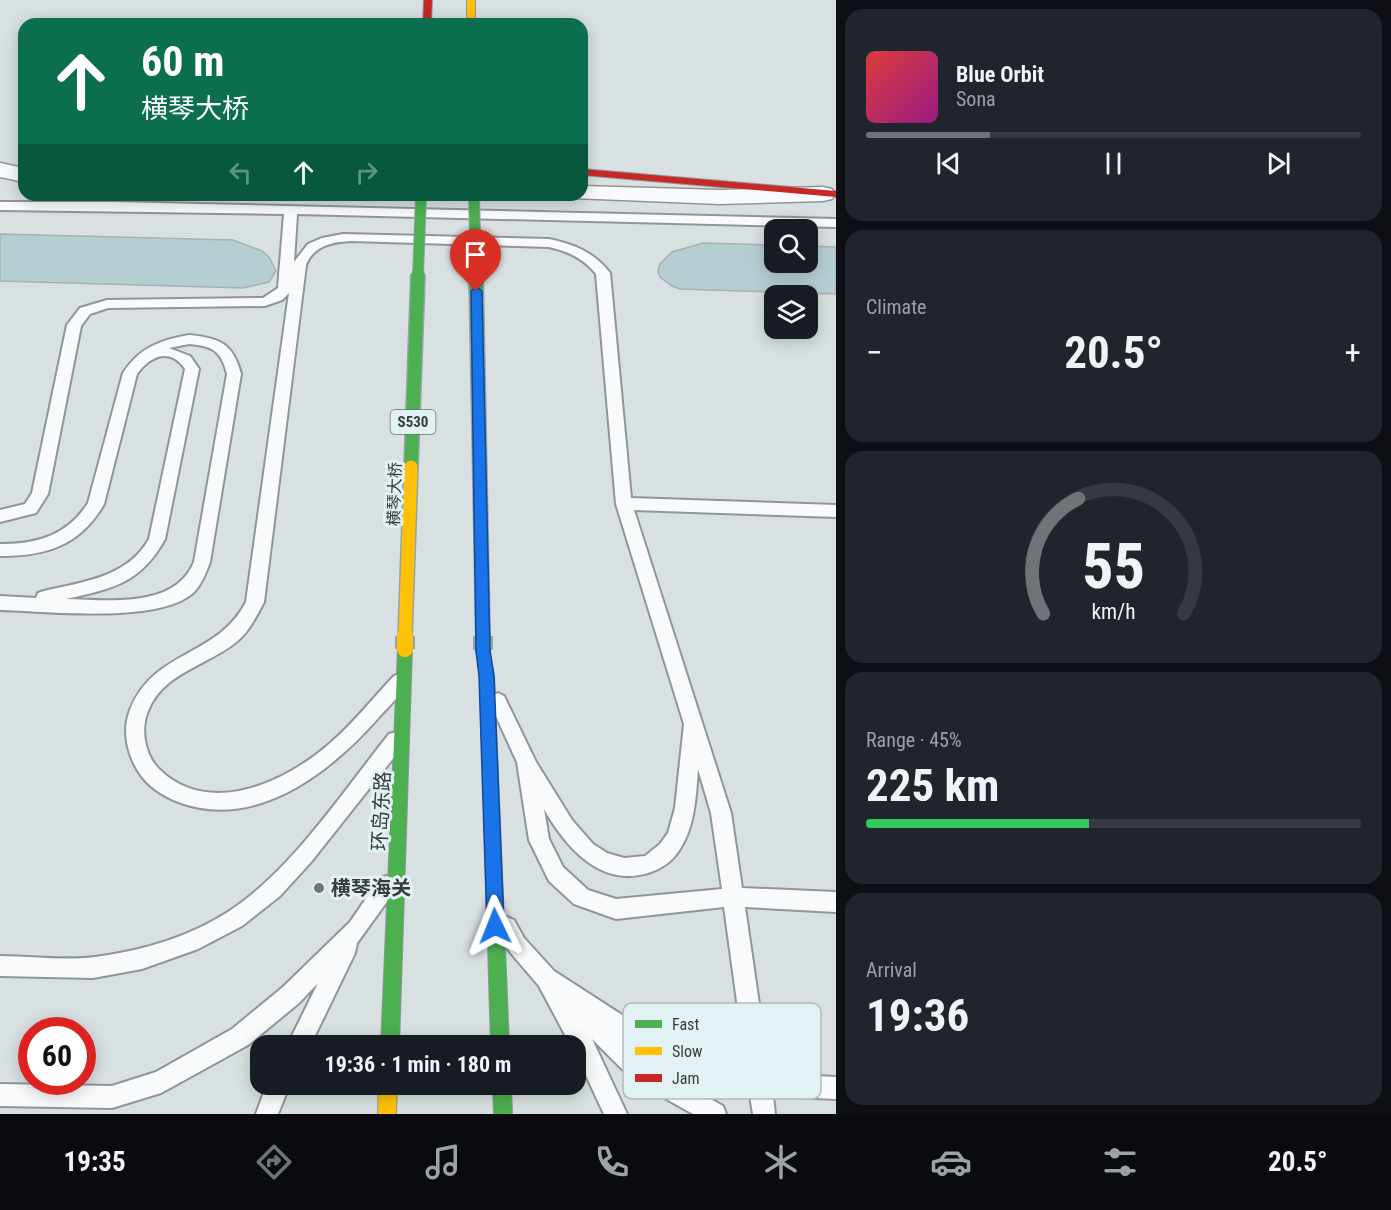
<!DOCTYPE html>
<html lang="en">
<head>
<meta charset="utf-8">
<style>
	:root { --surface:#171b24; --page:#20242c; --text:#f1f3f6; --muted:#9ea1a6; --line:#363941; --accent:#6f7577 }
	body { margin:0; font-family:"Roboto Condensed","Noto Sans SC",sans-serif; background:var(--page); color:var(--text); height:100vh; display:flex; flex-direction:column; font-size:22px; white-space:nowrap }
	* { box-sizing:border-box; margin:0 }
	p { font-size:20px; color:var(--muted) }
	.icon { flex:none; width:33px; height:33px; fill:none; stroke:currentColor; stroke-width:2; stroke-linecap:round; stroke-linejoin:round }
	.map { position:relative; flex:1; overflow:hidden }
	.side { display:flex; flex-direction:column; gap:9px; padding:9px; background:#0d0f14; width:555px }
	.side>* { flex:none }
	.guide { position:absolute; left:18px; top:18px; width:570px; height:183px; border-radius:18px; box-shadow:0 3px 15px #0003; background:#0b6e4f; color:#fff; overflow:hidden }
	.buttons { position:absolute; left:764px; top:219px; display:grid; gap:12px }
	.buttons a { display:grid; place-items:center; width:54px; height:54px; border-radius:12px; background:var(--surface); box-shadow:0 3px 15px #0003; font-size:30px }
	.speed { position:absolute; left:18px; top:1017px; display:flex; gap:12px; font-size:30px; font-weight:700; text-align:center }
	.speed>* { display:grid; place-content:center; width:78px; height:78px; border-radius:50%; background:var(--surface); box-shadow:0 3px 15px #0003; line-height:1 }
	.speed .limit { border:9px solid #d22; background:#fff; color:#111 }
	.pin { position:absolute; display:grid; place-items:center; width:51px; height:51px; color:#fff; margin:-62px -26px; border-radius:50% 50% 50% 0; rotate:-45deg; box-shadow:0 0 6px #0007 }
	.pin .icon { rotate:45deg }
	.me { position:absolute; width:66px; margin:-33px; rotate:358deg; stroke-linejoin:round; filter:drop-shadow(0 0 4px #0008) }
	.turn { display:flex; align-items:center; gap:21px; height:126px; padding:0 24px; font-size:27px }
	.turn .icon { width:78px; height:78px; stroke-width:2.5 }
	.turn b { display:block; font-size:42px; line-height:51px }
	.lanes { display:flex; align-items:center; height:57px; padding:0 24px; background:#0003; justify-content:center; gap:30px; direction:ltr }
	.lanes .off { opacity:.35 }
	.big { font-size:45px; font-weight:700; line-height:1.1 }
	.side .card { flex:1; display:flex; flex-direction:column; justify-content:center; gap:9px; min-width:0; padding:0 21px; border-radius:18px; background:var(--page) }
	.side .dial { align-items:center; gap:0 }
	.dial svg { height:156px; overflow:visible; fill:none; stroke:var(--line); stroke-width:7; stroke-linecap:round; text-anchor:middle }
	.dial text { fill:var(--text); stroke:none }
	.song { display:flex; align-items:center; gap:18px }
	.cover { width:72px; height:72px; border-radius:9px; background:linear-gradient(135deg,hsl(0 70% 55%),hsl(310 70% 35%)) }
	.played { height:6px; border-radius:3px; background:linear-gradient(90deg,var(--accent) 25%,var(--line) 25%) }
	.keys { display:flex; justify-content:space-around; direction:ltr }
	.heat { display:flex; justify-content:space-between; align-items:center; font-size:33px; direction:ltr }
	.charge { height:9px; border-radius:4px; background:linear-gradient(90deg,#34c759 45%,var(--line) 0) }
	.trip { position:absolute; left:250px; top:1035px; width:336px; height:60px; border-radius:18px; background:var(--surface); box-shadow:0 3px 15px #0003; font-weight:700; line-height:60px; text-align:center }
	.tabs { display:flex; height:96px; justify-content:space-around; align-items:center; background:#090b0e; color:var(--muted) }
	.tabs .icon { width:42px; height:42px }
	.tabs .active { color:var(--accent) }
	.tabs b { font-size:27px; color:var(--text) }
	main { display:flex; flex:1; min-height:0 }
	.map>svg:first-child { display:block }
</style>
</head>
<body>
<main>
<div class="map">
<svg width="836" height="1114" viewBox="0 0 836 1114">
	<rect width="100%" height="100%" fill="#d8e0e2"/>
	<!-- building -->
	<path fill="#b5ced2" stroke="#a9b0b0" stroke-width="1.5" d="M0,234L233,240L262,251L269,257L276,271L269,282L243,288L0,281Z
		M703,243L774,245V262H807V246L836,247V294L680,289L672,286L660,277L658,271L660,264L672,252Z"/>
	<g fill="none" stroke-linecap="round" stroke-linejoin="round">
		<defs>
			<path id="lane" d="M0,202H114L836,219V227L297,214L294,262L308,244L322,238L343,234L549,239C573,244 594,252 610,273L631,498L836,505V517L634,510L731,813L742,888L836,892V912L745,907L769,1073L836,1077V1099L773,1096L775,1114H753L750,1096L742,1097L676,1071L627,1042L650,1065L723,1106L726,1114H693L634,1081L592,1039L627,1114H604L576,1054V1046H571L539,986L510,952L497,927L500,920L507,917L514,920L524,938L554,971L619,1013L691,1055L742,1075L747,1074L724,907L616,919L574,904L549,881L529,840L517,762L489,701L492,696L498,693L504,696L536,762L572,820L593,844L607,853L624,858L645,856L660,844L668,833L675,808L684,724L616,504L596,274C584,259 568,251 549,247L351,241C332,242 313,246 306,265L264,602C256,617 249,632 235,643C206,666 163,673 148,711C140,730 145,756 160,770C209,817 284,783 328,745C352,725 372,699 394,676L400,674L406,676L409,681C402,694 390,705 380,716C332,771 258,830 181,803C164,797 147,786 138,771C127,753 122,730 130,710C154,649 217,658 246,602L289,293L282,300L265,306L108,308L90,314L81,326L48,494L36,513L0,522V510L25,504L32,493L67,325L80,308L107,300L263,298L278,288L284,214L0,210ZM698,769L711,813L722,889L616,899L588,890L563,867L549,839L544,809C565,846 600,888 648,873C661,869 672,862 680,849C695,826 696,796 698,769Z
				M189,335C219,338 233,343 241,374L210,562C206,573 201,586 192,594C155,624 46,611 0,610V596L36,598L38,593L44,591C83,582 128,577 149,539L185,369C170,347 150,356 137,374L104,504C80,546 46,556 0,556V544C37,544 67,536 88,503L123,373C139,348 160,340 189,335ZM189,344C212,346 221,350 227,374L194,562C175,609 108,600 66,599C112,589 141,583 165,539L199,369L190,356L169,348Z
				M396,732L403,734L405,740L403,746L311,862L280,896L242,926L198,949L142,969L93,978L0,976V956C31,956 65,961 95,957C141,951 189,937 228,912C291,871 342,793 389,734Z
				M387,876L394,878L397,885L394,892L357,943L355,953L310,1046H287L318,983L299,1003L248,1045L161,1093L112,1108L0,1106V1084L112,1086L156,1072L232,1029L283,987L350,922L380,878Z
				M267,1084H290L278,1114H256Z"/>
			<path id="street" d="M0,163L24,168V182L0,177Z
				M582,186L720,190L823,187L832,189L835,194L832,199L823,201L720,204L573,198L571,195H582Z"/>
			<path id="fast" d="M405,643L410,645L412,649L399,1046H381L398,649L400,645Z
				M483,644L488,646L494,676L509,1046H491L480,676L476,650L478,646Z
				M493,1084H511L512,1114H494Z"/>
			<path id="slow" d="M467,0H475V24H467Z
				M379,1084H397L396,1114H378Z"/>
			<path id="jam" d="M424,0H432L431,24H423Z
				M582,169L836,191V197L582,175Z"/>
		</defs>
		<!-- lane casing -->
		<use href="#lane" stroke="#909698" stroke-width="4"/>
		<!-- street casing -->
		<use href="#street" stroke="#909698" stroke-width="3"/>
		<!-- fast casing -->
		<use href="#fast" stroke="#909698" stroke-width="2"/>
		<!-- slow casing -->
		<use href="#slow" stroke="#909698" stroke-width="2"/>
		<!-- jam casing -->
		<use href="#jam" stroke="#909698" stroke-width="2"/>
		<!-- lane -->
		<use href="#lane" fill="#f9fafb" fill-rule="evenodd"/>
		<!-- street -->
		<use href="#street" fill="#f9fafb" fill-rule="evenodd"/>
		<!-- fast -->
		<use href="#fast" fill="#4caf50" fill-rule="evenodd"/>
		<!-- slow -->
		<use href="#slow" fill="#ffc107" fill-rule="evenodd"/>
		<!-- jam -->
		<use href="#jam" fill="#c62828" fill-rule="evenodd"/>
		<defs>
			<path id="fast-bridge-far2" d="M474,195L476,276
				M418,276L421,195"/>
			<path id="fast-bridge-far1" d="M476,274L483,638
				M411,467L418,274"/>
			<path id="fast-bridge" d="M483,636V650"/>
			<path id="slow-bridge-far1" d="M405,638L411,467"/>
			<path id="slow-bridge" d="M405,649V636"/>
		</defs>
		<!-- fast-bridge-far2 casing -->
		<use href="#fast-bridge-far2" stroke="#94a5a8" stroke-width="12" stroke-linecap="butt"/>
		<!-- fast-bridge-far1 casing -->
		<use href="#fast-bridge-far1" stroke="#94a5a8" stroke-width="16" stroke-linecap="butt"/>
		<!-- fast-bridge casing -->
		<use href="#fast-bridge" stroke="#94a5a8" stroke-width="20" stroke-linecap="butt"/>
		<!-- slow-bridge-far1 casing -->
		<use href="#slow-bridge-far1" stroke="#94a5a8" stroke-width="16" stroke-linecap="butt"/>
		<!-- slow-bridge casing -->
		<use href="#slow-bridge" stroke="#94a5a8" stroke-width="20" stroke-linecap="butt"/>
		<!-- fast-bridge-far2 -->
		<use href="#fast-bridge-far2" stroke="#4caf50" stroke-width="10"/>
		<!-- fast-bridge-far1 -->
		<use href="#fast-bridge-far1" stroke="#4caf50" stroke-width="13"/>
		<!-- fast-bridge -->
		<use href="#fast-bridge" stroke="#4caf50" stroke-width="16"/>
		<!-- slow-bridge-far1 -->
		<use href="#slow-bridge-far1" stroke="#ffc107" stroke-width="13"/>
		<!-- slow-bridge -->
		<use href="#slow-bridge" stroke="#ffc107" stroke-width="16"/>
	</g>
	<!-- route -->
	<path fill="#1a73e8" stroke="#114b97" stroke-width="1.5" d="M476,287L482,291L490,650L494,676L504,926L501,932L495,934L489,932L487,926L479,676L476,650L471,291Z"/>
	<!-- markers -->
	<circle fill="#6f7577" stroke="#e2f2f4" stroke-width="2" cx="319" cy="888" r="6"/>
	<g text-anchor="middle" stroke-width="6" stroke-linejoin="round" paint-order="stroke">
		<!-- shield labels -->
		<rect fill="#e2f2f4" stroke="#6a7374" stroke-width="1.5" x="390.5" y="410" width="45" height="24" rx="4.5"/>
		<g font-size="15" font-weight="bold" fill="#363c3d">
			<text x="413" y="427">S530</text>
		</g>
		<!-- street labels -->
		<g font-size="16" fill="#363c3d" stroke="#e2f2f4">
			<text transform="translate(394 494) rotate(-88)" y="6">横琴大桥</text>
		</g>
		<!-- near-street labels -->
		<g font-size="20" fill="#363c3d" stroke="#e2f2f4">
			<text transform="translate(381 811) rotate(-87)" y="7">环岛东路</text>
		</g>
		<!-- near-poi labels -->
		<g font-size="20" font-weight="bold" fill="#363c3d" stroke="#e2f2f4" text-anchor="start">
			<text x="331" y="895">横琴海关</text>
		</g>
	</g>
	<!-- legend -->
	<rect x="623" y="1003" width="198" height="96" rx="9" fill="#e2f2f4" stroke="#aebbbd" stroke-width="1.5"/>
	<rect x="635" y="1020" width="27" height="8" fill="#4caf50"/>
	<rect x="635" y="1047" width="27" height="8" fill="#ffc107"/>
	<rect x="635" y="1074" width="27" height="8" fill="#c62828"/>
	<g font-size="16" fill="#363c3d">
		<text x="672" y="1030">Fast</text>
		<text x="672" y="1057">Slow</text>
		<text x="672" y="1084">Jam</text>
	</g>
</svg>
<div class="buttons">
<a><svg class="icon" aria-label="search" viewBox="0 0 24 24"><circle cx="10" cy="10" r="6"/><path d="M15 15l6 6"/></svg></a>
<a><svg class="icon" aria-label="layers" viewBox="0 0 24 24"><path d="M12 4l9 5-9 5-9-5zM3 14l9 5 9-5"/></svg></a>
</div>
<div class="speed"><div class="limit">60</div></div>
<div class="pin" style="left:476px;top:291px;background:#d93025"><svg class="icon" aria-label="arrive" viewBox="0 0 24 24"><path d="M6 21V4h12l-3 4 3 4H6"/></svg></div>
<svg class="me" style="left:495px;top:926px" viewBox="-20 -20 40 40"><path d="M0-17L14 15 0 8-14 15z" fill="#1a73e8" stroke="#fff" stroke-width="4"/></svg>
<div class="trip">19:36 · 1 min · 180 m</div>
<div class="guide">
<div class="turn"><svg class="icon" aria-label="ahead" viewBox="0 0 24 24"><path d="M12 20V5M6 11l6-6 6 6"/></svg><div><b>60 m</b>横琴大桥</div></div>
<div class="lanes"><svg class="icon off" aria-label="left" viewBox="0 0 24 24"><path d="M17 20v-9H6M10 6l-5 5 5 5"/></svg><svg class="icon" aria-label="ahead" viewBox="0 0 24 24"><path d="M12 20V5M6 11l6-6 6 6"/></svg><svg class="icon off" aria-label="right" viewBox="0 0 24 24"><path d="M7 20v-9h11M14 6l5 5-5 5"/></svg></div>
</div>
</div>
<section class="side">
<div class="card">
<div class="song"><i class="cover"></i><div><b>Blue Orbit</b><p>Sona</p></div></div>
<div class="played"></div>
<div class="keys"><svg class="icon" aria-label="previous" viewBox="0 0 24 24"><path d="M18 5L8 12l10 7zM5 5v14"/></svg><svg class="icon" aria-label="pause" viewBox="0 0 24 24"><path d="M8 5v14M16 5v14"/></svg><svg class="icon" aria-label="next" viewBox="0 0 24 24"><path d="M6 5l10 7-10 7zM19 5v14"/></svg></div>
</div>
<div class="card"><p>Climate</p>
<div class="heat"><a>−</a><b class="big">20.5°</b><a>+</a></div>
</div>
<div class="card dial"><svg viewBox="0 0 100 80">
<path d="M14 69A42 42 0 1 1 86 69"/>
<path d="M14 69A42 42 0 0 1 32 10" stroke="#6f7577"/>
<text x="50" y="56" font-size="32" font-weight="700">55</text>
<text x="50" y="72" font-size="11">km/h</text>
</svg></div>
<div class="card"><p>Range · 45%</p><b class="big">225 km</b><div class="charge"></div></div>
<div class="card"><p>Arrival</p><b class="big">19:36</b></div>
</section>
</main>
<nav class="tabs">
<b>19:35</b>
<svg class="icon active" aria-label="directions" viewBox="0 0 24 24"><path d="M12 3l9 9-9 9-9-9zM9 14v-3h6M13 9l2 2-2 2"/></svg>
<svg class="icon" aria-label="music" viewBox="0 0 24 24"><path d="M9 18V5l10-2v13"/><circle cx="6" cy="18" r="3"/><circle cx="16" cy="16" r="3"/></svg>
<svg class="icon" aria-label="phone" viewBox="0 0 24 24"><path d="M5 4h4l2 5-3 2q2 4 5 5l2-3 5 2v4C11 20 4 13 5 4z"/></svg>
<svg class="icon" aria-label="climate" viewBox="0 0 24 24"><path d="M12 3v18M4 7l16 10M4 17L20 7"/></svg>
<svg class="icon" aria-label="car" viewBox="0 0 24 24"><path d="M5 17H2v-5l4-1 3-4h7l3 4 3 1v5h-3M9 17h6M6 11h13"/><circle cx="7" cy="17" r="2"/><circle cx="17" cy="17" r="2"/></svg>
<svg class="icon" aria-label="filters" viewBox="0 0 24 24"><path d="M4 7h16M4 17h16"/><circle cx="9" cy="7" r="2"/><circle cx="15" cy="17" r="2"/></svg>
<b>20.5°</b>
</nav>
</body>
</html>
